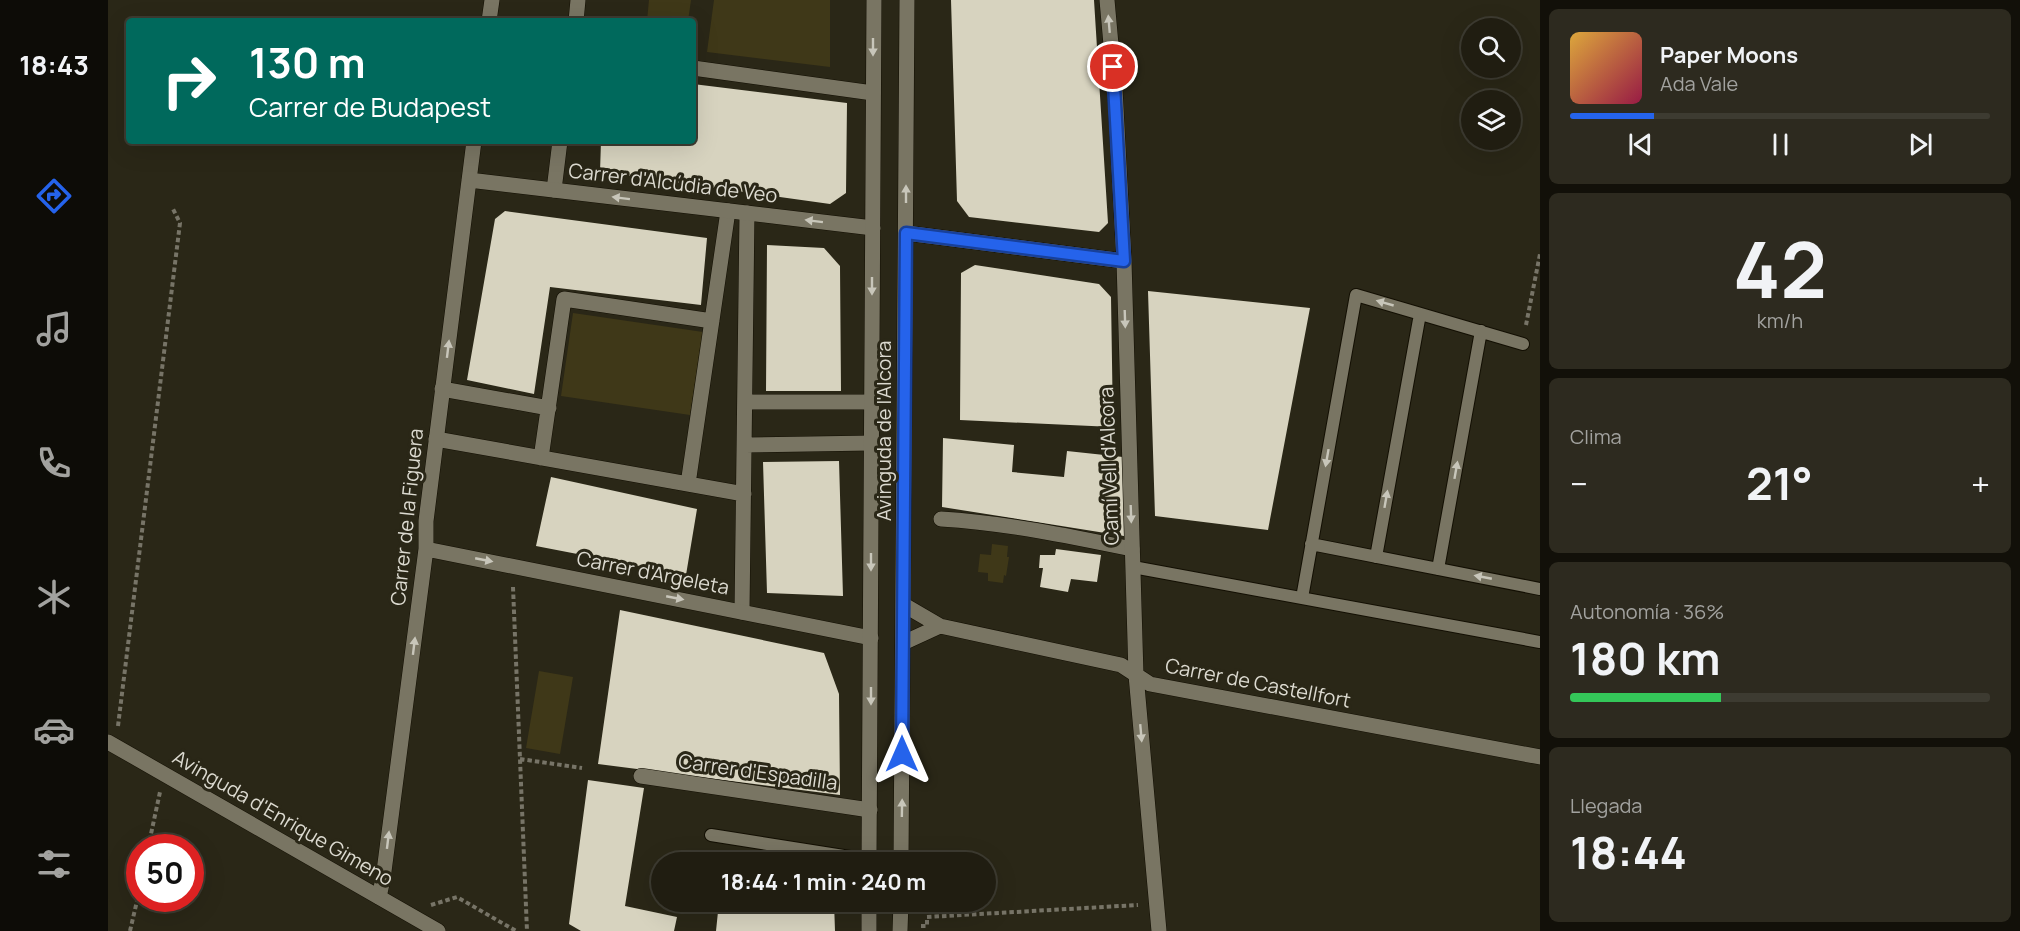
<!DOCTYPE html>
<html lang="es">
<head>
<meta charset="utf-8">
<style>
	:root { --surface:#201d11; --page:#2d2a1f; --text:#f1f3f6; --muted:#a2a29f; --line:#3d3b31; --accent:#2563eb }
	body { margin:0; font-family:Manrope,sans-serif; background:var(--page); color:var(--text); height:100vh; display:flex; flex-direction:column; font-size:22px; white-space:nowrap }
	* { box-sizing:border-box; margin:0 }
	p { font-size:20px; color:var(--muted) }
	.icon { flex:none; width:33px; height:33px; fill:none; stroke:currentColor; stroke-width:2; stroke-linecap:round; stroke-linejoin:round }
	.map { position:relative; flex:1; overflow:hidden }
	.drawer { display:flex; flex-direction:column; gap:9px; padding:9px; background:#121009; width:480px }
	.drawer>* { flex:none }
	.top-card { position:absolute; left:18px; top:18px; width:570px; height:126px; border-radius:6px; box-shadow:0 6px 24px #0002,0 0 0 2px var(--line); background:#00695c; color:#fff; overflow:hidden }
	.buttons { position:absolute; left:1353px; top:18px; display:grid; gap:12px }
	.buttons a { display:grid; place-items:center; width:60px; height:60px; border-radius:50%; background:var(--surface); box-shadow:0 6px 24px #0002,0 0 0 2px var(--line); font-size:30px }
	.speed { position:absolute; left:18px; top:834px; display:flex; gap:12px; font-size:30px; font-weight:700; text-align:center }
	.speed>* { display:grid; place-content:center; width:78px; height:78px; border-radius:50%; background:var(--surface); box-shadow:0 6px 24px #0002,0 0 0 2px var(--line); line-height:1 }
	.speed .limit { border:9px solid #d22; background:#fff; color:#111 }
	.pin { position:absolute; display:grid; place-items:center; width:51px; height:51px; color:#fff; margin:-26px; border:3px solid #fff; border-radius:50%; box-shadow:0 2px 6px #0007 }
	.me { position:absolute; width:66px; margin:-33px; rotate:0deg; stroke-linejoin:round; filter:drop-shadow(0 0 4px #0008) }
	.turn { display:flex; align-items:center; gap:21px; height:126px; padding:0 24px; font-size:27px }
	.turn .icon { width:78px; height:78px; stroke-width:2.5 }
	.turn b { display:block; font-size:42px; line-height:51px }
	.big { font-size:45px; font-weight:700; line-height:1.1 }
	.drawer .tile { flex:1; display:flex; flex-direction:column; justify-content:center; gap:9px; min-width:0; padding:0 21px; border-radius:9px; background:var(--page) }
	.drawer .dial { align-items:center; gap:0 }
	.dial b { font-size:78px; line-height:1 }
	.song { display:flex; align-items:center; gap:18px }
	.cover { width:72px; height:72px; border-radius:9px; background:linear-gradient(135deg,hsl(40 70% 55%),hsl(340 70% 35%)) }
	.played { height:6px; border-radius:3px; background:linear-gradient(90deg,var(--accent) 20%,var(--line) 20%) }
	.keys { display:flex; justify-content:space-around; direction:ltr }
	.heat { display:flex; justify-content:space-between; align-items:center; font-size:33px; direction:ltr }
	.charge { height:9px; border-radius:4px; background:linear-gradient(90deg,#34c759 36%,var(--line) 0) }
	.trip { position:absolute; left:543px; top:852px; width:345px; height:60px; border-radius:30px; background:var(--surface); box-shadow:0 6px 24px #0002,0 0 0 2px var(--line); font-weight:700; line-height:60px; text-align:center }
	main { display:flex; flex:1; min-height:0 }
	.tabs { display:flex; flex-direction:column; width:108px; justify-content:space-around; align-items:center; background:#0d0c07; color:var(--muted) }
	.tabs .icon { width:42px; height:42px }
	.tabs .on { color:var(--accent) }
	.tabs b { font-size:27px; color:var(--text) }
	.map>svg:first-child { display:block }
</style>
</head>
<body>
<main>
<nav class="tabs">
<b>18:43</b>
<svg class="icon on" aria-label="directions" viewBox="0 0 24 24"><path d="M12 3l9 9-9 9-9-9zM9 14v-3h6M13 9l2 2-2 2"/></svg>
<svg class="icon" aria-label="music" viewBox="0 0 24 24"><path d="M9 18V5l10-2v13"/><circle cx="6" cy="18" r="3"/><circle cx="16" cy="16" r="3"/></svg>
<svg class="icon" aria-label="phone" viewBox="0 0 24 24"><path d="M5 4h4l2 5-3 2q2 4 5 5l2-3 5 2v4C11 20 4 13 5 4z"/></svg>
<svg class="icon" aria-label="climate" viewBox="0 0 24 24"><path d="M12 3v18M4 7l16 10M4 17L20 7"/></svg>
<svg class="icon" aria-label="car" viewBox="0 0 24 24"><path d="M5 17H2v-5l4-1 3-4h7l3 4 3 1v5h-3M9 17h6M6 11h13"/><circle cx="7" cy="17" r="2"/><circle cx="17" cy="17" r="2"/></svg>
<svg class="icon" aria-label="filters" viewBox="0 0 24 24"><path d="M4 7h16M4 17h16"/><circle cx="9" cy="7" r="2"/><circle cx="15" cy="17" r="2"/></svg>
</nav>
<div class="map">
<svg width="1432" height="931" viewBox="0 0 1432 931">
	<rect width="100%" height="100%" fill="#2a2717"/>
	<!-- green -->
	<path fill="#3f3818" d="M541,0H583L580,21H539Z
		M606,0H722V67L599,52Z
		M465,313L595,332L582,415L453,396Z
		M884,544L900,546L899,557H901L898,576L896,575L895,583L880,581V573L870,572L872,554L883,555Z
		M431,671L465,677L452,754L418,748Z"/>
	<!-- building -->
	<path fill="#d7d3bf" d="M843,0H986L1000,223L991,232L861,217L849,201Z
		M585,84L739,103L738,193L722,204L492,172L493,141H585Z
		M397,211L599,238L593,305L442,287L426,394L359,380L387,219Z
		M659,245L716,248L732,266L733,391H658Z
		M867,265L991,284L1003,297L1005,427L852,420L853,273Z
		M1040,291L1202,308L1160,530L1047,516Z
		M835,438L906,445L904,472L956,477L959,451L1015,457L1016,536L834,507Z
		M731,461L735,596L659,593L655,462Z
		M443,477L589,509L578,575L428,546Z
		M948,549L993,555L989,582L963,579L960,592L932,587L935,568H931L932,555H947Z
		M512,610L716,653L731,694L732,795L490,764Z
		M480,780L536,788L517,906L569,917L566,931H473L461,924Z
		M615,855L649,861V862H614Z
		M611,902H726L727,931H608Z"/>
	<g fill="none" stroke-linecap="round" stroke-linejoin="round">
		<defs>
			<path id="service" d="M1203,544L1432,589
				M1268,557L1312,314
				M1025,567L1432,642
				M1330,569L1373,331
				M1194,598L1248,295L1415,344
				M603,835L761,860"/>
			<path id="pedestrian" d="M468,21L470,0
				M585,68L765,93
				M446,190L452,141
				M334,389L441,408
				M637,402H764
				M328,439L636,494
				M637,445L764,443
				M433,458L456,299L604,321
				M580,484L620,211
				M833,519C898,523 961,536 1024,549
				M634,612L639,213"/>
			<path id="minor" d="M999,0L1007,89L1016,261L1028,675L1051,931
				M381,21L384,0
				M361,180L765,228
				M798,233L1016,261
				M318,549L763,638
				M796,605L832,626L1013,665L1042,684L1432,757
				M795,643L832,626
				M533,776L762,810
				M271,897L275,879L318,549V521L366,141"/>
			<path id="secondary" d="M0,742L330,931
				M761,862L766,0
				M793,862L799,0
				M761,902V931
				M792,931L793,902"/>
		</defs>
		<!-- service casing -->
		<use href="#service" stroke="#130f03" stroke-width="14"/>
		<!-- pedestrian casing -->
		<use href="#pedestrian" stroke="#130f03" stroke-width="16"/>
		<!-- minor casing -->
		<use href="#minor" stroke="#130f03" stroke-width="16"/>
		<!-- secondary casing -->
		<use href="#secondary" stroke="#130f03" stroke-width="16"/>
		<!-- path -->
		<path stroke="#777467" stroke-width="4" stroke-dasharray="4.5 3" stroke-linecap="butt" d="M1418,325L1432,254
			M405,587L419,931
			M10,726L72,223L64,207
			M412,759L474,768
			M40,848L52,792
			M323,905L349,897L408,931
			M813,926H819V917L1030,905
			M22,931L32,888"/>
		<!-- service -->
		<use href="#service" stroke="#797563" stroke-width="12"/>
		<!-- pedestrian -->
		<use href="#pedestrian" stroke="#797563" stroke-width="15"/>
		<!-- minor -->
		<use href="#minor" stroke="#797563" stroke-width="15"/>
		<!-- secondary -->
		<use href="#secondary" stroke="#797563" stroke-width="15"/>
	</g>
	<!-- one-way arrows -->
	<defs><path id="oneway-solid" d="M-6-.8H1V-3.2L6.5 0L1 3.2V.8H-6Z" transform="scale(1.5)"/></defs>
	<g fill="#c8c6ba">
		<use href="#oneway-solid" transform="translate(1001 24) rotate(-95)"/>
		<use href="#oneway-solid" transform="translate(765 47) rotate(90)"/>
		<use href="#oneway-solid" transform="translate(798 194) rotate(-90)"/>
		<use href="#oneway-solid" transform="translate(513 198) rotate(-173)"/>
		<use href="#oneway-solid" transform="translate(706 221) rotate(-173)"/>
		<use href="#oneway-solid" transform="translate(764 286) rotate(90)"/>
		<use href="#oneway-solid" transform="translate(1277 303) rotate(-164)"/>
		<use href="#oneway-solid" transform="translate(1017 319) rotate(88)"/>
		<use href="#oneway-solid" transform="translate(340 349) rotate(-83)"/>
		<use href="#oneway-solid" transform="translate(1219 458) rotate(100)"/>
		<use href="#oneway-solid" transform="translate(1348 470) rotate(-80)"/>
		<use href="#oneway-solid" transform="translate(1278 499) rotate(-80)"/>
		<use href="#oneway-solid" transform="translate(1023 514) rotate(88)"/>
		<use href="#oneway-solid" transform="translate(376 560) rotate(11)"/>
		<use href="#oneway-solid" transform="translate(763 562) rotate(90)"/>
		<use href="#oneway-solid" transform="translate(1375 577) rotate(-169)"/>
		<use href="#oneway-solid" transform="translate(567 598) rotate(11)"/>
		<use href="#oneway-solid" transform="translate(306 646) rotate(-83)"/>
		<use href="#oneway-solid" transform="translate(763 696) rotate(90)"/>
		<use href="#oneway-solid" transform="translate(1033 733) rotate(85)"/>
		<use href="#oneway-solid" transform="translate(794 808) rotate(-89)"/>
		<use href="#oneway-solid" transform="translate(280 840) rotate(-83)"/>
	</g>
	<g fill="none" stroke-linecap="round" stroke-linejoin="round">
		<defs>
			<path id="route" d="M794,754L798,233L1016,261L1005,67"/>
		</defs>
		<!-- route casing -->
		<use href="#route" stroke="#184099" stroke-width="15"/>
		<!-- route -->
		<use href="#route" stroke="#2563eb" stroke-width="10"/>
	</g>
	<g text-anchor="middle" stroke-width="6" stroke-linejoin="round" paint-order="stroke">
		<!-- street labels -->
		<g font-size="20" fill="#dcdad0" stroke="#2a2717">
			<text transform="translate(565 183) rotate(7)" y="7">Carrer d'Alcúdia de Veo</text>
			<text transform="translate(776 431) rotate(-90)" y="7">Avinguda de l'Alcora</text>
			<text transform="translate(1001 466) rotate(-92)" y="7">Camí Vell d'Alcora</text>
			<text transform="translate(299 517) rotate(-84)" y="7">Carrer de la Figuera</text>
			<text transform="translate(545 573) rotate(11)" y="7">Carrer d'Argeleta</text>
			<text transform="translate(1150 683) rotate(11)" y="7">Carrer de Castellfort</text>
			<text transform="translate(650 772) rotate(8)" y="7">Carrer d'Espadilla</text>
			<text transform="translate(175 818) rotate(30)" y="7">Avinguda d'Enrique Gimeno</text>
		</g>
	</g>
</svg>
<div class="buttons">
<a><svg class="icon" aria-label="search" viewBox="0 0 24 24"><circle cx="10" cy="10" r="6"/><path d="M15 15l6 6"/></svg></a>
<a><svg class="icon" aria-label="layers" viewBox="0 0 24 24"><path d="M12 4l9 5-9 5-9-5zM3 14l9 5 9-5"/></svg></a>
</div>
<div class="speed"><div class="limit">50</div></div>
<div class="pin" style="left:1005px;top:67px;background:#d93025"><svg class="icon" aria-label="arrive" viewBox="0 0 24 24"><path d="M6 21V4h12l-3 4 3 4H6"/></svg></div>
<svg class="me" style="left:794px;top:754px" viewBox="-20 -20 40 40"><path d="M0-17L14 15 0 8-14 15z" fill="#2563eb" stroke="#fff" stroke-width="4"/></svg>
<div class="trip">18:44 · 1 min · 240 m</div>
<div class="top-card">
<div class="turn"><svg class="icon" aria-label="right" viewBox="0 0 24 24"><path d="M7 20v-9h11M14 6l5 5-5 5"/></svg><div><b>130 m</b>Carrer de Budapest</div></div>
</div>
</div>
<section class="drawer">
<div class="tile">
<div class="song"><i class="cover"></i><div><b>Paper Moons</b><p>Ada Vale</p></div></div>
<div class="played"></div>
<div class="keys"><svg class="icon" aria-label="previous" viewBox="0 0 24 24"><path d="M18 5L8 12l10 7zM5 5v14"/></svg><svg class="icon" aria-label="pause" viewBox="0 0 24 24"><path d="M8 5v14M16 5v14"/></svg><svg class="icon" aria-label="next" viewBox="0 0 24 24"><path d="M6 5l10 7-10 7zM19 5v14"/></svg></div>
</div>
<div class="tile dial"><b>42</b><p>km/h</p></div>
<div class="tile"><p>Clima</p>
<div class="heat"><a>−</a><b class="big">21°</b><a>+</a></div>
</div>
<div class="tile"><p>Autonomía · 36%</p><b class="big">180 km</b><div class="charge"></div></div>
<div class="tile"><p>Llegada</p><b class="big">18:44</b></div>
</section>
</main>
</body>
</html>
